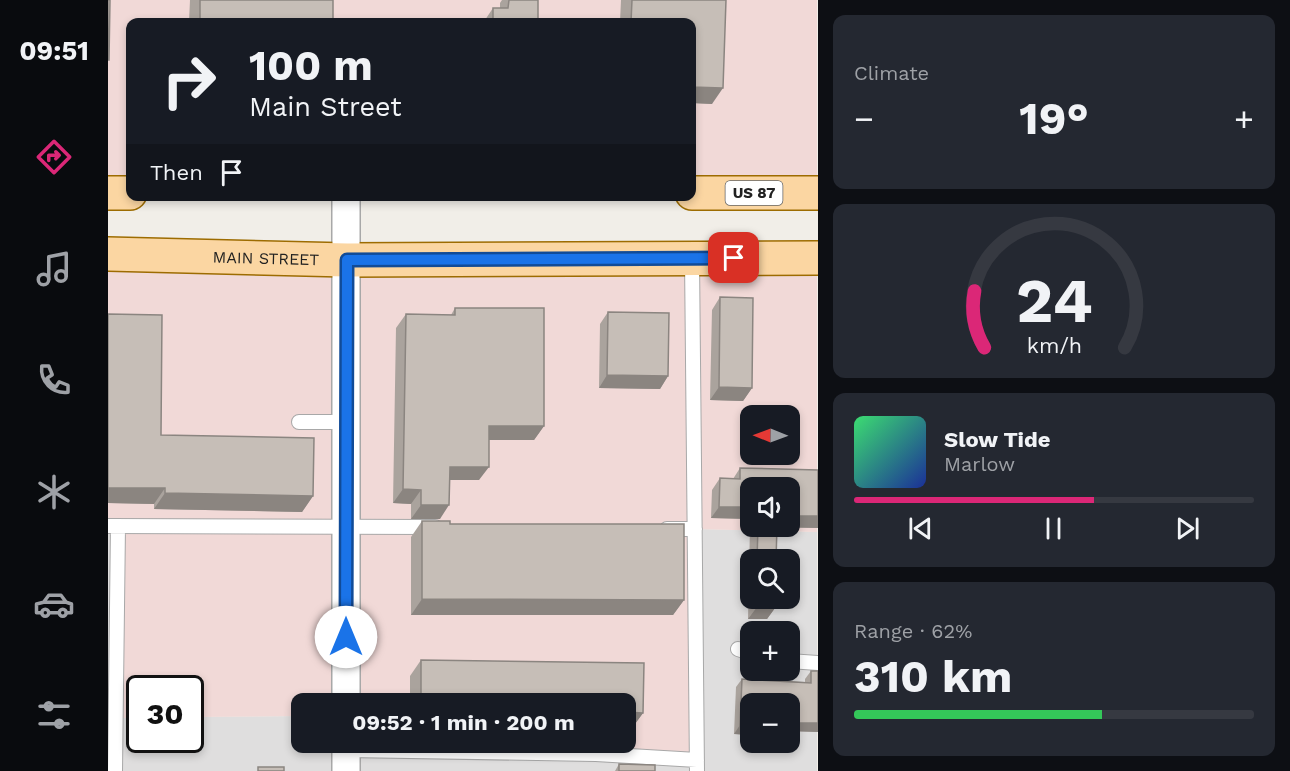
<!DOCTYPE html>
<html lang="en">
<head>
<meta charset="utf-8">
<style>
	:root { --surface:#171b24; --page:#242831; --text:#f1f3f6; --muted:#9ea1a6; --line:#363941; --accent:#db2777 }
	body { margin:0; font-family:"Work Sans",sans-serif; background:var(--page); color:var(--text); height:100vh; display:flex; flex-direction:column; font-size:22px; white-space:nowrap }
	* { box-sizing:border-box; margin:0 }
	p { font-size:20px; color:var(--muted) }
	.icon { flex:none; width:33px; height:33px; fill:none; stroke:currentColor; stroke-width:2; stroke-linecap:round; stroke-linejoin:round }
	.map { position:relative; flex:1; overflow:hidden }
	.details { display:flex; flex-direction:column; gap:15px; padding:15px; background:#0d0f14; width:472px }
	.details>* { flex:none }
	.top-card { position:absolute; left:18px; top:18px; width:570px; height:183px; border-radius:12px; box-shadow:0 3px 9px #0003; background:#171b24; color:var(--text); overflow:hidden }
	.needle { width:39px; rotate:271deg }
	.buttons { position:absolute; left:632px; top:405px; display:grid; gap:12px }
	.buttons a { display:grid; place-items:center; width:60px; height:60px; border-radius:12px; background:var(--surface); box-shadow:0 3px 9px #0003; font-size:30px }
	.speed { position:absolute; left:18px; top:675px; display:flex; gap:12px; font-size:30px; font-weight:700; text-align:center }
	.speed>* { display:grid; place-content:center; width:78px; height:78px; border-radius:50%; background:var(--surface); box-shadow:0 3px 9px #0003; line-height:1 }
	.speed .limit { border:3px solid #111; border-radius:9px; background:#fff; color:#111 }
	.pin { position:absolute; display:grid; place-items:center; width:51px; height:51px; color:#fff; margin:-26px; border-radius:12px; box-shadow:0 3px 9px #0006 }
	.me { position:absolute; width:66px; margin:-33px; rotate:0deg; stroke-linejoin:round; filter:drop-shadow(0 0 4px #0008) }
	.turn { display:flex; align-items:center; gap:21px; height:126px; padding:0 24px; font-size:27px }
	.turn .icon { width:78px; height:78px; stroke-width:2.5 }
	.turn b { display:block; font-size:42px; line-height:51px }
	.then { display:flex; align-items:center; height:57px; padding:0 24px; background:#0003; gap:12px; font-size:22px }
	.big { font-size:45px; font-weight:700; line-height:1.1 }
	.details .tile { flex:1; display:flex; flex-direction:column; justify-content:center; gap:9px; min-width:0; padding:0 21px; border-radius:12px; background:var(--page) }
	.details .dial { align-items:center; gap:0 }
	.dial svg { height:156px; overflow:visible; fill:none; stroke:var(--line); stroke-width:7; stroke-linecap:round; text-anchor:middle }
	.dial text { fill:var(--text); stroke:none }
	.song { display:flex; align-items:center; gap:18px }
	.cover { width:72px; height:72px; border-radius:9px; background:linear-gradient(135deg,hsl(140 70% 55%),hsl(230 70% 35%)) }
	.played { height:6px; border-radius:3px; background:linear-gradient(90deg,var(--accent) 60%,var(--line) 60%) }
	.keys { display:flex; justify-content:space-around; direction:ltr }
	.heat { display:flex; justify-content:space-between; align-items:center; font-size:33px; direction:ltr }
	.charge { height:9px; border-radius:4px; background:linear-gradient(90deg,#34c759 62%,var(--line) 0) }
	.trip { position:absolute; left:183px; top:693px; width:345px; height:60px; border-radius:12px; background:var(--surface); box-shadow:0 3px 9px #0003; font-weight:700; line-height:60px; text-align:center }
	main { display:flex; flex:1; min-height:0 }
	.tab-bar { display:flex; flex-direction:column; width:108px; justify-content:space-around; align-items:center; background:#090b0e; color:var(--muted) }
	.tab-bar .icon { width:42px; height:42px }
	.tab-bar .selected { color:var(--accent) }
	.tab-bar b { font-size:27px; color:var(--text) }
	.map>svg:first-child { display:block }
</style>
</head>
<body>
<main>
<nav class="tab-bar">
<b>09:51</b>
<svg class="icon selected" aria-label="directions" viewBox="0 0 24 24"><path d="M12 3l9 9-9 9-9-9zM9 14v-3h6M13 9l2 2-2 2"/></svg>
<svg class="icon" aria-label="music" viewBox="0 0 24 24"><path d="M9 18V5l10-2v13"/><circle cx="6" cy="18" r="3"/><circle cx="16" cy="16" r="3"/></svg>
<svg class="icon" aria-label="phone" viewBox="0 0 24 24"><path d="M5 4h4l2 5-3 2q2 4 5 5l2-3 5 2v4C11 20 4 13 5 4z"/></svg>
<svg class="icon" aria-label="climate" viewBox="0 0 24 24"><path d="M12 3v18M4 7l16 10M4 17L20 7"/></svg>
<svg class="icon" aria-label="car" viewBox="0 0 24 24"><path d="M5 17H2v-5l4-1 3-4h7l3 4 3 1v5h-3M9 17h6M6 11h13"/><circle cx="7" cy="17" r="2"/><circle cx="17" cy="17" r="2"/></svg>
<svg class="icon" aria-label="filters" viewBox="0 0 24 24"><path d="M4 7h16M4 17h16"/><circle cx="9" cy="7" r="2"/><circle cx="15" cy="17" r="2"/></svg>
</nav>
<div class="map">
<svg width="710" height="771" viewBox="0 0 710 771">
	<rect width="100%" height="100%" fill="#f1eee8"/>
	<!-- residential -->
	<path fill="#dfdede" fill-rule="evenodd" d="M0,526H10L8,718H31L32,740H82L83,717L193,716L194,742L238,743L589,760L587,529L709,532V771H0ZM642,560H681V598H642ZM642,632H681V670H642ZM642,704H681V742H642Z"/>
	<!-- commercial -->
	<path fill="#f1d9d7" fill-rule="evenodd" d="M0,0H709V193H584V22H22V192H0Z
		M0,254L709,259V532L587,529L589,760L238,750V742H518V704H194L193,716L83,717L82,688H32L31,718H8L10,527L0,526ZM642,416H681V454H642ZM642,488H681V526H642Z"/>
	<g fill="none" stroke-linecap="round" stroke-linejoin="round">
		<defs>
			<path id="lane" d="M584,258L589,771
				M191,422H239
				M0,526L327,527
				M559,529H587
				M630,649L642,653
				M681,661L710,663
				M238,750L488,754L589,760
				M7,771L10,526"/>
			<path id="street" d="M238,196V704
				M238,771V742"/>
			<g id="primary">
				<path d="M0,193H22"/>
				<path d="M584,193H710"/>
				<path id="s1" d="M0,254L239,260L710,258"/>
			</g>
		</defs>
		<!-- lane casing -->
		<use href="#lane" stroke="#a8a8a8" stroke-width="16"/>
		<!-- street casing -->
		<use href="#street" stroke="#a8a8a8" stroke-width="30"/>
		<!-- primary casing -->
		<use href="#primary" stroke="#9d6c01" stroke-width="36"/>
		<!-- lane -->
		<use href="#lane" stroke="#fff" stroke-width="14"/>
		<!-- street -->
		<use href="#street" stroke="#fff" stroke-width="27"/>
		<!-- primary -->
		<use href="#primary" stroke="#fbd6a2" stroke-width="33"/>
	</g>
	<!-- wall -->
	<path fill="#aaa39d" d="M82,0H225V22H81Z
		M394,0H430V22H377V20L385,8H392V3Z
		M513,0H618L604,104L584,103V22H512Z
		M612,297L644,388L635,401L602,400L604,310Z
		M347,308L436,426L426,440H381L371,480H342L332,519H303V504L285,503L288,328L298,314L343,315Z
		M500,312L560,376L552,389L491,388L492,324Z
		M0,314L53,435L205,496L194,512L46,509V504L0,503Z
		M632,468L710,470V528L669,527L668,560H642V598H668L667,608L659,619H640L642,526H681V488H642V519L603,518L604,490L612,478L625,479Z
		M314,521L342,524L576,600L565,615H303V537Z
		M313,660L536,663L535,713L524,728H518V704H302V676Z
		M703,671H710V732L681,731V704L642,735L626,734L628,687L634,679L697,682V679Z
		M511,764L547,771H507Z"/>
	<!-- shaded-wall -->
	<path fill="#8b8580" d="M584,87L615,88L604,104L584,103Z
		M499,375L560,376L552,389L491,388Z
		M611,387L644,388L635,401L602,400Z
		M381,426H436L426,440H372Z
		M342,467H381L371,480H332Z
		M0,488H57L46,504L0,503Z
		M295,489L313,490L303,504L285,503Z
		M57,493L205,496L194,512L46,509Z
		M313,505H341L332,519H303Z
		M611,507H642V519L603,518Z
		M681,516H710V528L661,527V526H681Z
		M314,599L576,600L565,615H303Z
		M649,607L667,608L659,619H640Z
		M518,712L535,713L524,728H518Z
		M681,723H710V732L681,731Z
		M632,725L642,726V735L626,734Z"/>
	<!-- building -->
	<path fill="#c6beb7" stroke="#8b8580" stroke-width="1.5" d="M0,0H2L1,60H0Z
		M92,0H225V22H92Z
		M401,0H430V22H385V8H400Z
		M524,0H618L615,88L584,87V22H523Z
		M612,297L645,298L644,388L611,387Z
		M347,308H436V426H381V467H342L341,505H313V490L295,489L298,314L347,315Z
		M500,312L561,313L560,376L499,375Z
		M0,314L54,315L53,435L206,438L205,496L57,493V488H0Z
		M632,468L710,470V516H681V488H642V507H611L612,478L632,479Z
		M314,521H342V524H576V600L314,599Z
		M650,526H669L668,560H649Z
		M649,598H668L667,608L649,607Z
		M313,660L536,663L535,713L518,712V704H313Z
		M703,671H710V723H681V704H642V726L632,725L634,679L703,683Z
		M511,764L547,765V771H511Z
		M150,767H176V771H150Z"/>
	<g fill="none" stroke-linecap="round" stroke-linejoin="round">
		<defs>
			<path id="route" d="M238,637L239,260L626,258"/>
		</defs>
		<!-- route casing -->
		<use href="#route" stroke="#114b97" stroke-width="15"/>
		<!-- route -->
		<use href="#route" stroke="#1a73e8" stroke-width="10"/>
	</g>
	<g text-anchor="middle" stroke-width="4.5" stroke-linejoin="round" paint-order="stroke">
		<!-- shield labels -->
		<rect fill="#fff" stroke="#646464" stroke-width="1.5" x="617.5" y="181" width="57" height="24" rx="4.5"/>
		<g font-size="15" font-weight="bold" fill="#212121">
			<text x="646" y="198">US 87</text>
		</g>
		<!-- street labels -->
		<g font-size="16" fill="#212121" stroke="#fff">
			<text dy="6" stroke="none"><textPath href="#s1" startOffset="158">MAIN STREET</textPath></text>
		</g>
	</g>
</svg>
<div class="buttons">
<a><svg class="needle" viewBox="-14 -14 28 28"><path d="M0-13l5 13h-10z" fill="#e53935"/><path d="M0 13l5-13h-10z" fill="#9ea1a6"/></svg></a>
<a><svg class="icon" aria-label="sound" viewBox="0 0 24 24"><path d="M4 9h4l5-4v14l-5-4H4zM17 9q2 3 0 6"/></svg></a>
<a><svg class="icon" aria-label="search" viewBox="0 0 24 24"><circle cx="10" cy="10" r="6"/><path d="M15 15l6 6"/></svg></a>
<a>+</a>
<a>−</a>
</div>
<div class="speed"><div class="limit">30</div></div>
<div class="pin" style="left:626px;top:258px;background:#d93025"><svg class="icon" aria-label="arrive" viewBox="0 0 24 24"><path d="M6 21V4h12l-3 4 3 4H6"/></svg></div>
<svg class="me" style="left:238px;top:637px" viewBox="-20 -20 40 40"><circle r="19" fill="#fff"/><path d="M0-13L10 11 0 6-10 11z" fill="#1a73e8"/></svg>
<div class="trip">09:52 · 1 min · 200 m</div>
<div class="top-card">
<div class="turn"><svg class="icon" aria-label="right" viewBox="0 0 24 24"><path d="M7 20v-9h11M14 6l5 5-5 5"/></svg><div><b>100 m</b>Main Street</div></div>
<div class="then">Then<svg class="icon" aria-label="arrive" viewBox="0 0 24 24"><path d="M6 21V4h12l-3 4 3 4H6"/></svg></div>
</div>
</div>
<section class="details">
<div class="tile"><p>Climate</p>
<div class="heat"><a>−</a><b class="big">19°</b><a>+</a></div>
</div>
<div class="tile dial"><svg viewBox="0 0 100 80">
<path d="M14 69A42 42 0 1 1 86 69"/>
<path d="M14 69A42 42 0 0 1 9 40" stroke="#db2777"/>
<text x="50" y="56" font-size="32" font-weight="700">24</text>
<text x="50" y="72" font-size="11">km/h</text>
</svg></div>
<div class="tile">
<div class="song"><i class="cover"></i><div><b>Slow Tide</b><p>Marlow</p></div></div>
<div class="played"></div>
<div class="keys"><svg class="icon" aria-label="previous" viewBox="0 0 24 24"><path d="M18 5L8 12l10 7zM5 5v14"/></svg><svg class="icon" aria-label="pause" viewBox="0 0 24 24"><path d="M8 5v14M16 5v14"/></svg><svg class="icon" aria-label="next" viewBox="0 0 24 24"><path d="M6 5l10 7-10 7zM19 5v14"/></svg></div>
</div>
<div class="tile"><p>Range · 62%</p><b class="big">310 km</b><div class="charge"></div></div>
</section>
</main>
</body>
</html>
